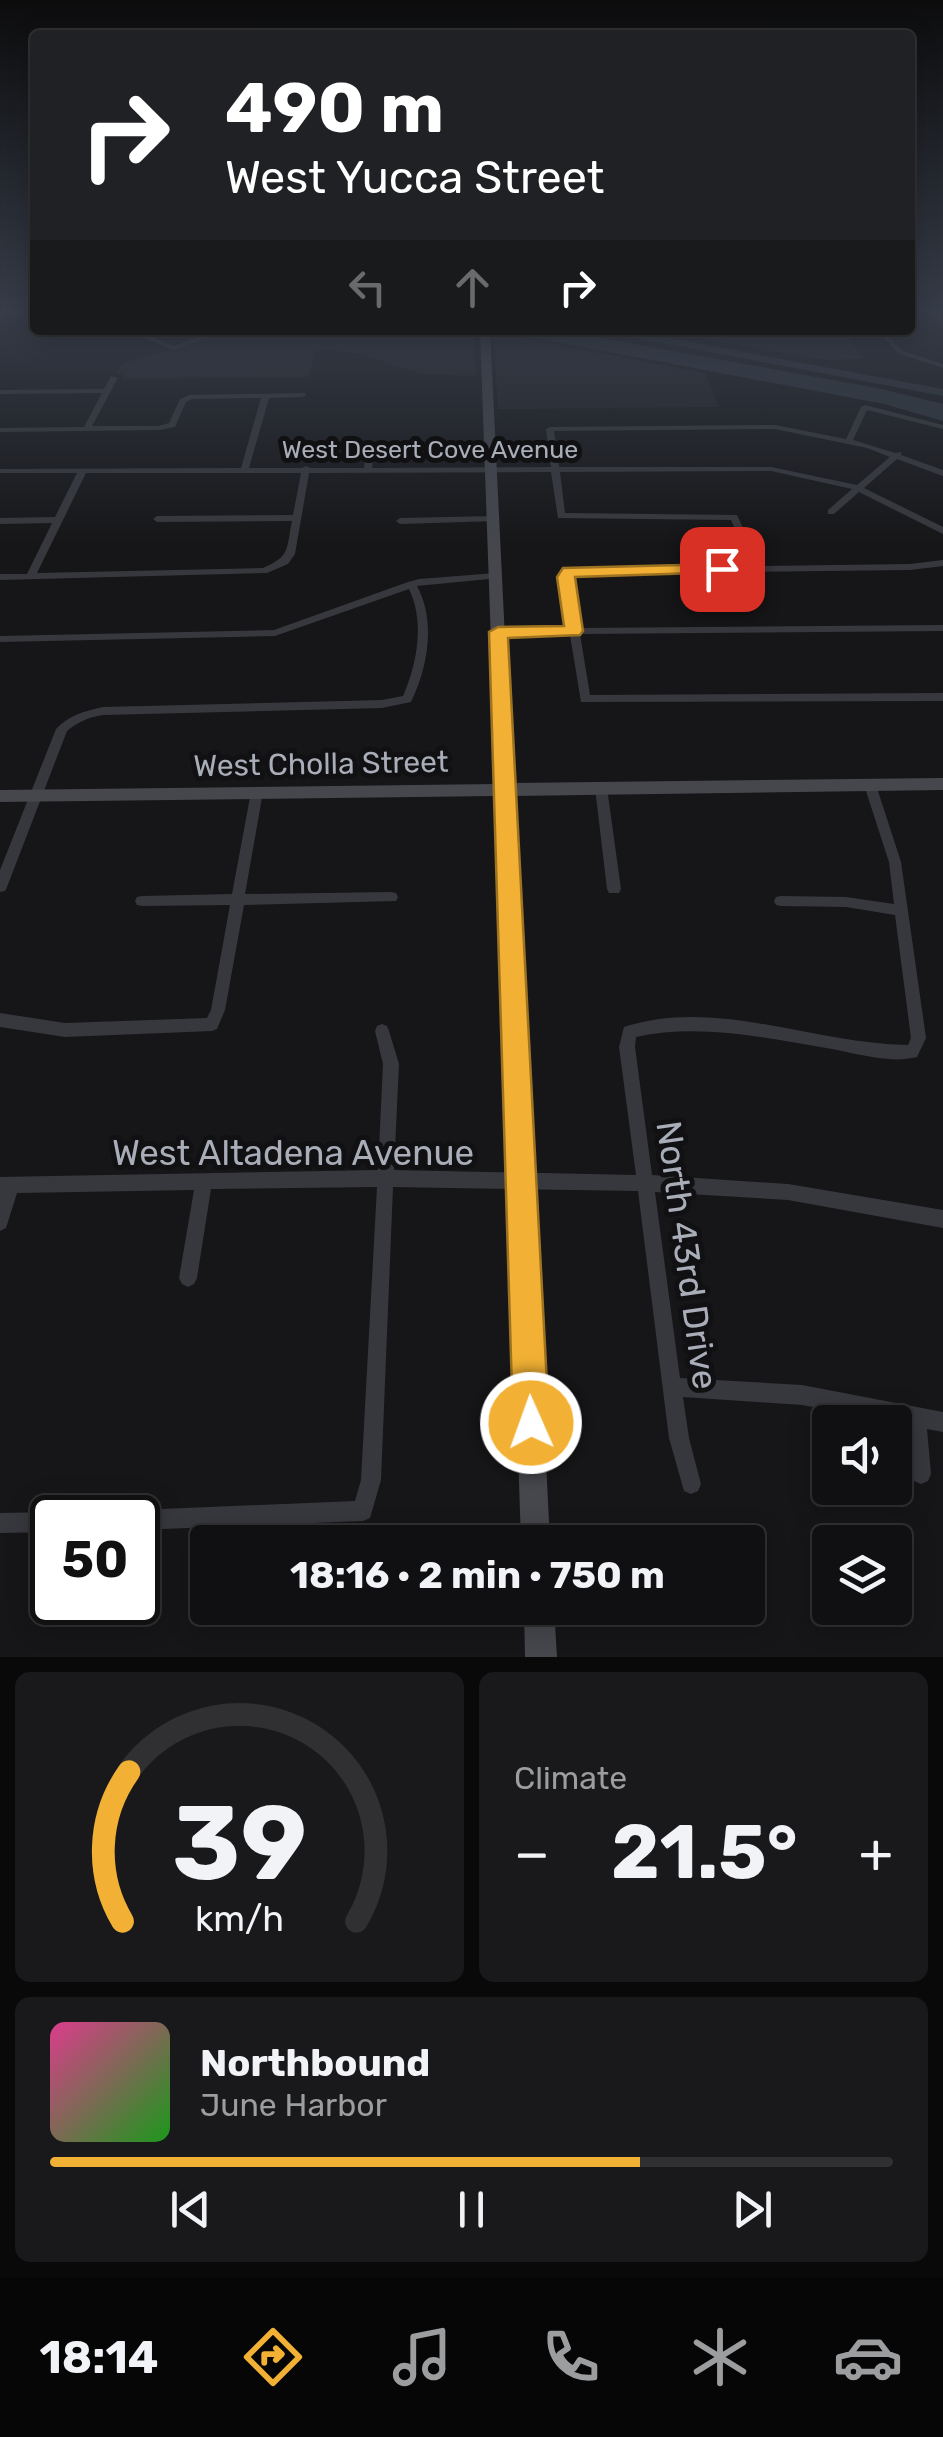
<!DOCTYPE html>
<html lang="en">
<head>
<meta charset="utf-8">
<style>
	:root { --surface:#101012; --page:#19191b; --text:#f1f3f6; --muted:#9c9d9f; --line:#303032; --accent:#f2b134 }
	body { margin:0; font-family:Rubik,sans-serif; background:var(--page); color:var(--text); height:100vh; display:flex; flex-direction:column; font-size:38px; white-space:nowrap }
	* { box-sizing:border-box; margin:0 }
	p { font-size:32px; color:var(--muted) }
	.icon { flex:none; width:55px; height:55px; fill:none; stroke:currentColor; stroke-width:2; stroke-linecap:round; stroke-linejoin:round }
	.map { position:relative; height:1657px; overflow:hidden }
	.details { display:flex; flex-direction:column; gap:15px; padding:15px; background:#09090a; flex:1 }
	.details>* { flex:none }
	.guide { position:absolute; left:30px; top:30px; width:885px; height:305px; border-radius:10px; box-shadow:0 5px 25px #0003,0 0 0 2px var(--line); background:#202124; color:#fff; overflow:hidden }
	.controls { position:absolute; left:812px; top:1405px; display:grid; gap:20px }
	.controls a { display:grid; place-items:center; width:100px; height:100px; border-radius:10px; background:var(--surface); box-shadow:0 5px 25px #0003,0 0 0 2px var(--line); font-size:50px }
	.speed { position:absolute; left:30px; top:1495px; display:flex; gap:20px; font-size:50px; font-weight:700; text-align:center }
	.speed>* { display:grid; place-content:center; width:130px; height:130px; border-radius:50%; background:var(--surface); box-shadow:0 5px 25px #0003,0 0 0 2px var(--line); line-height:1 }
	.speed .limit { border:5px solid #111; border-radius:15px; background:#fff; color:#111 }
	.pin { position:absolute; display:grid; place-items:center; width:85px; height:85px; color:#fff; margin:-42px; border-radius:20px; box-shadow:0 5px 15px #0006 }
	.me { position:absolute; width:110px; margin:-55px; rotate:358deg; stroke-linejoin:round; filter:drop-shadow(0 0 8px #0008) }
	.turn { display:flex; align-items:center; gap:35px; height:210px; padding:0 30px; font-size:45px }
	.turn .icon { width:130px; height:130px; stroke-width:2.5 }
	.turn b { display:block; font-size:70px; line-height:85px }
	.lanes { display:flex; align-items:center; height:95px; padding:0 30px; background:#0003; justify-content:center; gap:50px; direction:ltr }
	.lanes .off { opacity:.35 }
	.big { font-size:75px; font-weight:700; line-height:1.1 }
	.details .tile { flex:1; display:flex; flex-direction:column; justify-content:center; gap:15px; min-width:0; padding:0 35px; border-radius:15px; background:var(--page) }
	.details .dial { align-items:center; gap:0 }
	.dial svg { height:260px; overflow:visible; fill:none; stroke:var(--line); stroke-width:7; stroke-linecap:round; text-anchor:middle }
	.dial text { fill:var(--text); stroke:none }
	.song { display:flex; align-items:center; gap:30px }
	.cover { width:120px; height:120px; border-radius:15px; background:linear-gradient(135deg,hsl(330 70% 55%),hsl(120 70% 35%)) }
	.played { height:10px; border-radius:5px; background:linear-gradient(90deg,var(--accent) 70%,var(--line) 70%) }
	.keys { display:flex; justify-content:space-around; direction:ltr }
	.heat { display:flex; justify-content:space-between; align-items:center; font-size:55px; direction:ltr }
	.details .tiles { flex:1; display:grid; gap:15px; grid-template-columns:1fr 1fr }
	.tile:last-child { grid-column:span 2 }
	.trip { position:absolute; left:190px; top:1525px; width:575px; height:100px; border-radius:10px; background:var(--surface); box-shadow:0 5px 25px #0003,0 0 0 2px var(--line); font-weight:700; line-height:100px; text-align:center }
	.menu { display:flex; height:160px; justify-content:space-around; align-items:center; background:#060607; color:var(--muted) }
	.menu .icon { width:70px; height:70px }
	.menu .on { color:var(--accent) }
	.menu b { font-size:45px; color:var(--text) }
	.map>svg:first-child { display:block }
</style>
</head>
<body>
<div class="map">
<svg width="943" height="1657" viewBox="0 0 943 1657">
	<rect width="100%" height="100%" fill="#161618"/>
	<!-- built -->
	<path fill="#222225" d="M231,330H473L476,376L422,374L356,353L332,350H315L309,377L122,379L123,374H116L123,363Z
		M651,330H843L863,359L827,360Z
		M493,333L705,373L719,407L498,409Z"/>
	<!-- water -->
	<path fill="#2c353c" d="M494,330H557L877,388L943,404V421L884,404Z
		M593,330H625L943,389V396Z"/>
	<g fill="none" stroke-linecap="round" stroke-linejoin="round">
		<!-- street -->
		<path fill="#37383d" fill-rule="evenodd" d="M931,313H938L943,320V326Z
			M127,330H136L173,346L219,330H229L173,350Z
			M877,330H884L902,351L943,364V368L898,353Z
			M111,376L118,378L92,426H159L169,423L180,399L190,395L305,393L306,395L302,397L269,398L249,468H302L306,466L310,468H364L366,448L370,446L374,448L372,468L551,467L546,429L550,427L775,425L846,439L861,407L865,405L943,425V429L867,410L853,440L895,453L901,452V455L943,470V476L897,459L864,488L943,527V534L859,492L834,514H828V510L852,489L771,471L560,472L565,513L737,515L761,566L910,564L943,560V566L910,570L572,574L571,577L579,628L943,625V631L580,634L590,695L943,693V701L581,702L570,635H499L494,632L499,629L569,628L561,577L566,570L584,567L751,566L731,520L558,518L551,472L309,473L295,554L288,564L267,573L0,580V574H27L52,523L0,524V518L55,517L77,473H0V469L241,468L261,398L192,399L186,402L175,427L159,430L0,432V428L84,427L102,393L0,394V390L104,389ZM775,429L867,448L890,457L857,485L771,467H559L554,431ZM86,473H301L293,515L157,516L153,519L157,522L292,521C286,549 291,556 263,568L37,573Z
			M494,516L497,517V521L400,524L396,521L400,518Z
			M496,573L501,576L499,578L417,586C436,621 428,667 411,702L382,708L103,715C89,717 78,722 67,731L7,887L5,891L0,892V870L56,729C69,715 85,711 103,707L382,700L403,696C417,664 425,622 409,589L275,636L0,642V636L274,630L408,582L419,579Z
			M870,781L876,785L901,862L926,1038L917,1057C891,1064 858,1054 832,1049C768,1038 700,1023 636,1037L635,1047L652,1175L788,1184L943,1210V1228L788,1200L655,1192L680,1378L802,1385L943,1412V1432L927,1429L931,1474L928,1481L921,1484L914,1481L911,1474L907,1425L802,1405L683,1397L689,1438L701,1484L698,1491L691,1494L684,1491L669,1438L638,1191L393,1187L381,1480L370,1518L363,1521L138,1530V1518H129L131,1513L138,1510L355,1501L361,1480L377,1187L211,1189L197,1278L194,1284L188,1287L182,1284L179,1278L194,1190L17,1193L6,1228L0,1231V1177L378,1170L383,1064L375,1031L377,1026L382,1024L387,1026L389,1031L399,1064L394,1170L636,1175L619,1047L624,1027C715,997 815,1044 908,1045L911,1038L895,915L846,907L781,906L776,905L774,901L776,897L781,896L846,897L894,904L889,862L864,785Z
			M601,784L607,788L621,889L619,893H609L607,889L595,788Z
			M257,788L263,792L245,894L391,892L396,893L398,897L396,901L244,905L225,1010L217,1029L212,1031L65,1037L0,1027V1013L65,1023L207,1018L211,1010L230,905L142,906L137,905L135,901L137,897L142,896L232,894L251,792Z
			M52,1512L59,1515L60,1518H52V1532L0,1533V1513Z"/>
		<!-- secondary -->
		<path fill="#45474d" fill-rule="evenodd" d="M480,330H490L512,783L943,778V790L513,796L550,1542H521L496,796L0,802V790L496,784Z
			M524,1608H554L557,1657H525Z"/>
	</g>
	<!-- sky -->
	<linearGradient id="sky" x2="0" y2="1"><stop stop-color="#0c0c0d"/><stop offset="0.57" stop-color="#363c48"/><stop offset="1" stop-color="#363c48" stop-opacity="0"/></linearGradient>
	<rect width="943" height="545" fill="url(#sky)"/>
	<!-- route -->
	<path fill="#f2b134" stroke="#9d7322" stroke-width="2.5" d="M722,564L731,569L728,572L575,577L583,631L580,635L508,638L549,1423L544,1435L531,1440L518,1435L513,1423L489,632L498,627L564,626L557,577L563,568Z"/>
	<g text-anchor="middle" stroke-width="10" stroke-linejoin="round" paint-order="stroke">
		<!-- far-street labels -->
		<g font-size="25" fill="#a8adb8" stroke="#111113">
			<text x="430" y="458">West Desert Cove Avenue</text>
		</g>
		<!-- street labels -->
		<g font-size="30" fill="#a8adb8" stroke="#111113">
			<text transform="translate(321 764) rotate(-1)" y="10">West Cholla Street</text>
		</g>
		<!-- near-street labels -->
		<g font-size="35" fill="#a8adb8" stroke="#111113">
			<text x="293" y="1165">West Altadena Avenue</text>
			<text transform="translate(687 1255) rotate(82)" y="12">North 43rd Drive</text>
		</g>
	</g>
</svg>
<div class="controls">
<a><svg class="icon" aria-label="sound" viewBox="0 0 24 24"><path d="M4 9h4l5-4v14l-5-4H4zM17 9q2 3 0 6"/></svg></a>
<a><svg class="icon" aria-label="layers" viewBox="0 0 24 24"><path d="M12 4l9 5-9 5-9-5zM3 14l9 5 9-5"/></svg></a>
</div>
<div class="speed"><div class="limit">50</div></div>
<div class="pin" style="left:722px;top:569px;background:#d93025"><svg class="icon" aria-label="arrive" viewBox="0 0 24 24"><path d="M6 21V4h12l-3 4 3 4H6"/></svg></div>
<svg class="me" style="left:531px;top:1423px" viewBox="-20 -20 40 40"><circle r="17" fill="#f2b134" stroke="#fff" stroke-width="3"/><path d="M0-11L8 9 0 5-8 9z" fill="#fff"/></svg>
<div class="trip">18:16 · 2 min · 750 m</div>
<div class="guide">
<div class="turn"><svg class="icon" aria-label="right" viewBox="0 0 24 24"><path d="M7 20v-9h11M14 6l5 5-5 5"/></svg><div><b>490 m</b>West Yucca Street</div></div>
<div class="lanes"><svg class="icon off" aria-label="left" viewBox="0 0 24 24"><path d="M17 20v-9H6M10 6l-5 5 5 5"/></svg><svg class="icon off" aria-label="ahead" viewBox="0 0 24 24"><path d="M12 20V5M6 11l6-6 6 6"/></svg><svg class="icon" aria-label="right" viewBox="0 0 24 24"><path d="M7 20v-9h11M14 6l5 5-5 5"/></svg></div>
</div>
</div>
<section class="details">
<div class="tiles">
<div class="tile dial"><svg viewBox="0 0 100 80">
<path d="M14 69A42 42 0 1 1 86 69"/>
<path d="M14 69A42 42 0 0 1 16 23" stroke="#f2b134"/>
<text x="50" y="56" font-size="32" font-weight="700">39</text>
<text x="50" y="72" font-size="11">km/h</text>
</svg></div>
<div class="tile"><p>Climate</p>
<div class="heat"><a>−</a><b class="big">21.5°</b><a>+</a></div>
</div>
<div class="tile">
<div class="song"><i class="cover"></i><div><b>Northbound</b><p>June Harbor</p></div></div>
<div class="played"></div>
<div class="keys"><svg class="icon" aria-label="previous" viewBox="0 0 24 24"><path d="M18 5L8 12l10 7zM5 5v14"/></svg><svg class="icon" aria-label="pause" viewBox="0 0 24 24"><path d="M8 5v14M16 5v14"/></svg><svg class="icon" aria-label="next" viewBox="0 0 24 24"><path d="M6 5l10 7-10 7zM19 5v14"/></svg></div>
</div>
</div>
</section>
<nav class="menu">
<b>18:14</b>
<svg class="icon on" aria-label="directions" viewBox="0 0 24 24"><path d="M12 3l9 9-9 9-9-9zM9 14v-3h6M13 9l2 2-2 2"/></svg>
<svg class="icon" aria-label="music" viewBox="0 0 24 24"><path d="M9 18V5l10-2v13"/><circle cx="6" cy="18" r="3"/><circle cx="16" cy="16" r="3"/></svg>
<svg class="icon" aria-label="phone" viewBox="0 0 24 24"><path d="M5 4h4l2 5-3 2q2 4 5 5l2-3 5 2v4C11 20 4 13 5 4z"/></svg>
<svg class="icon" aria-label="climate" viewBox="0 0 24 24"><path d="M12 3v18M4 7l16 10M4 17L20 7"/></svg>
<svg class="icon" aria-label="car" viewBox="0 0 24 24"><path d="M5 17H2v-5l4-1 3-4h7l3 4 3 1v5h-3M9 17h6M6 11h13"/><circle cx="7" cy="17" r="2"/><circle cx="17" cy="17" r="2"/></svg>
</nav>
</body>
</html>
